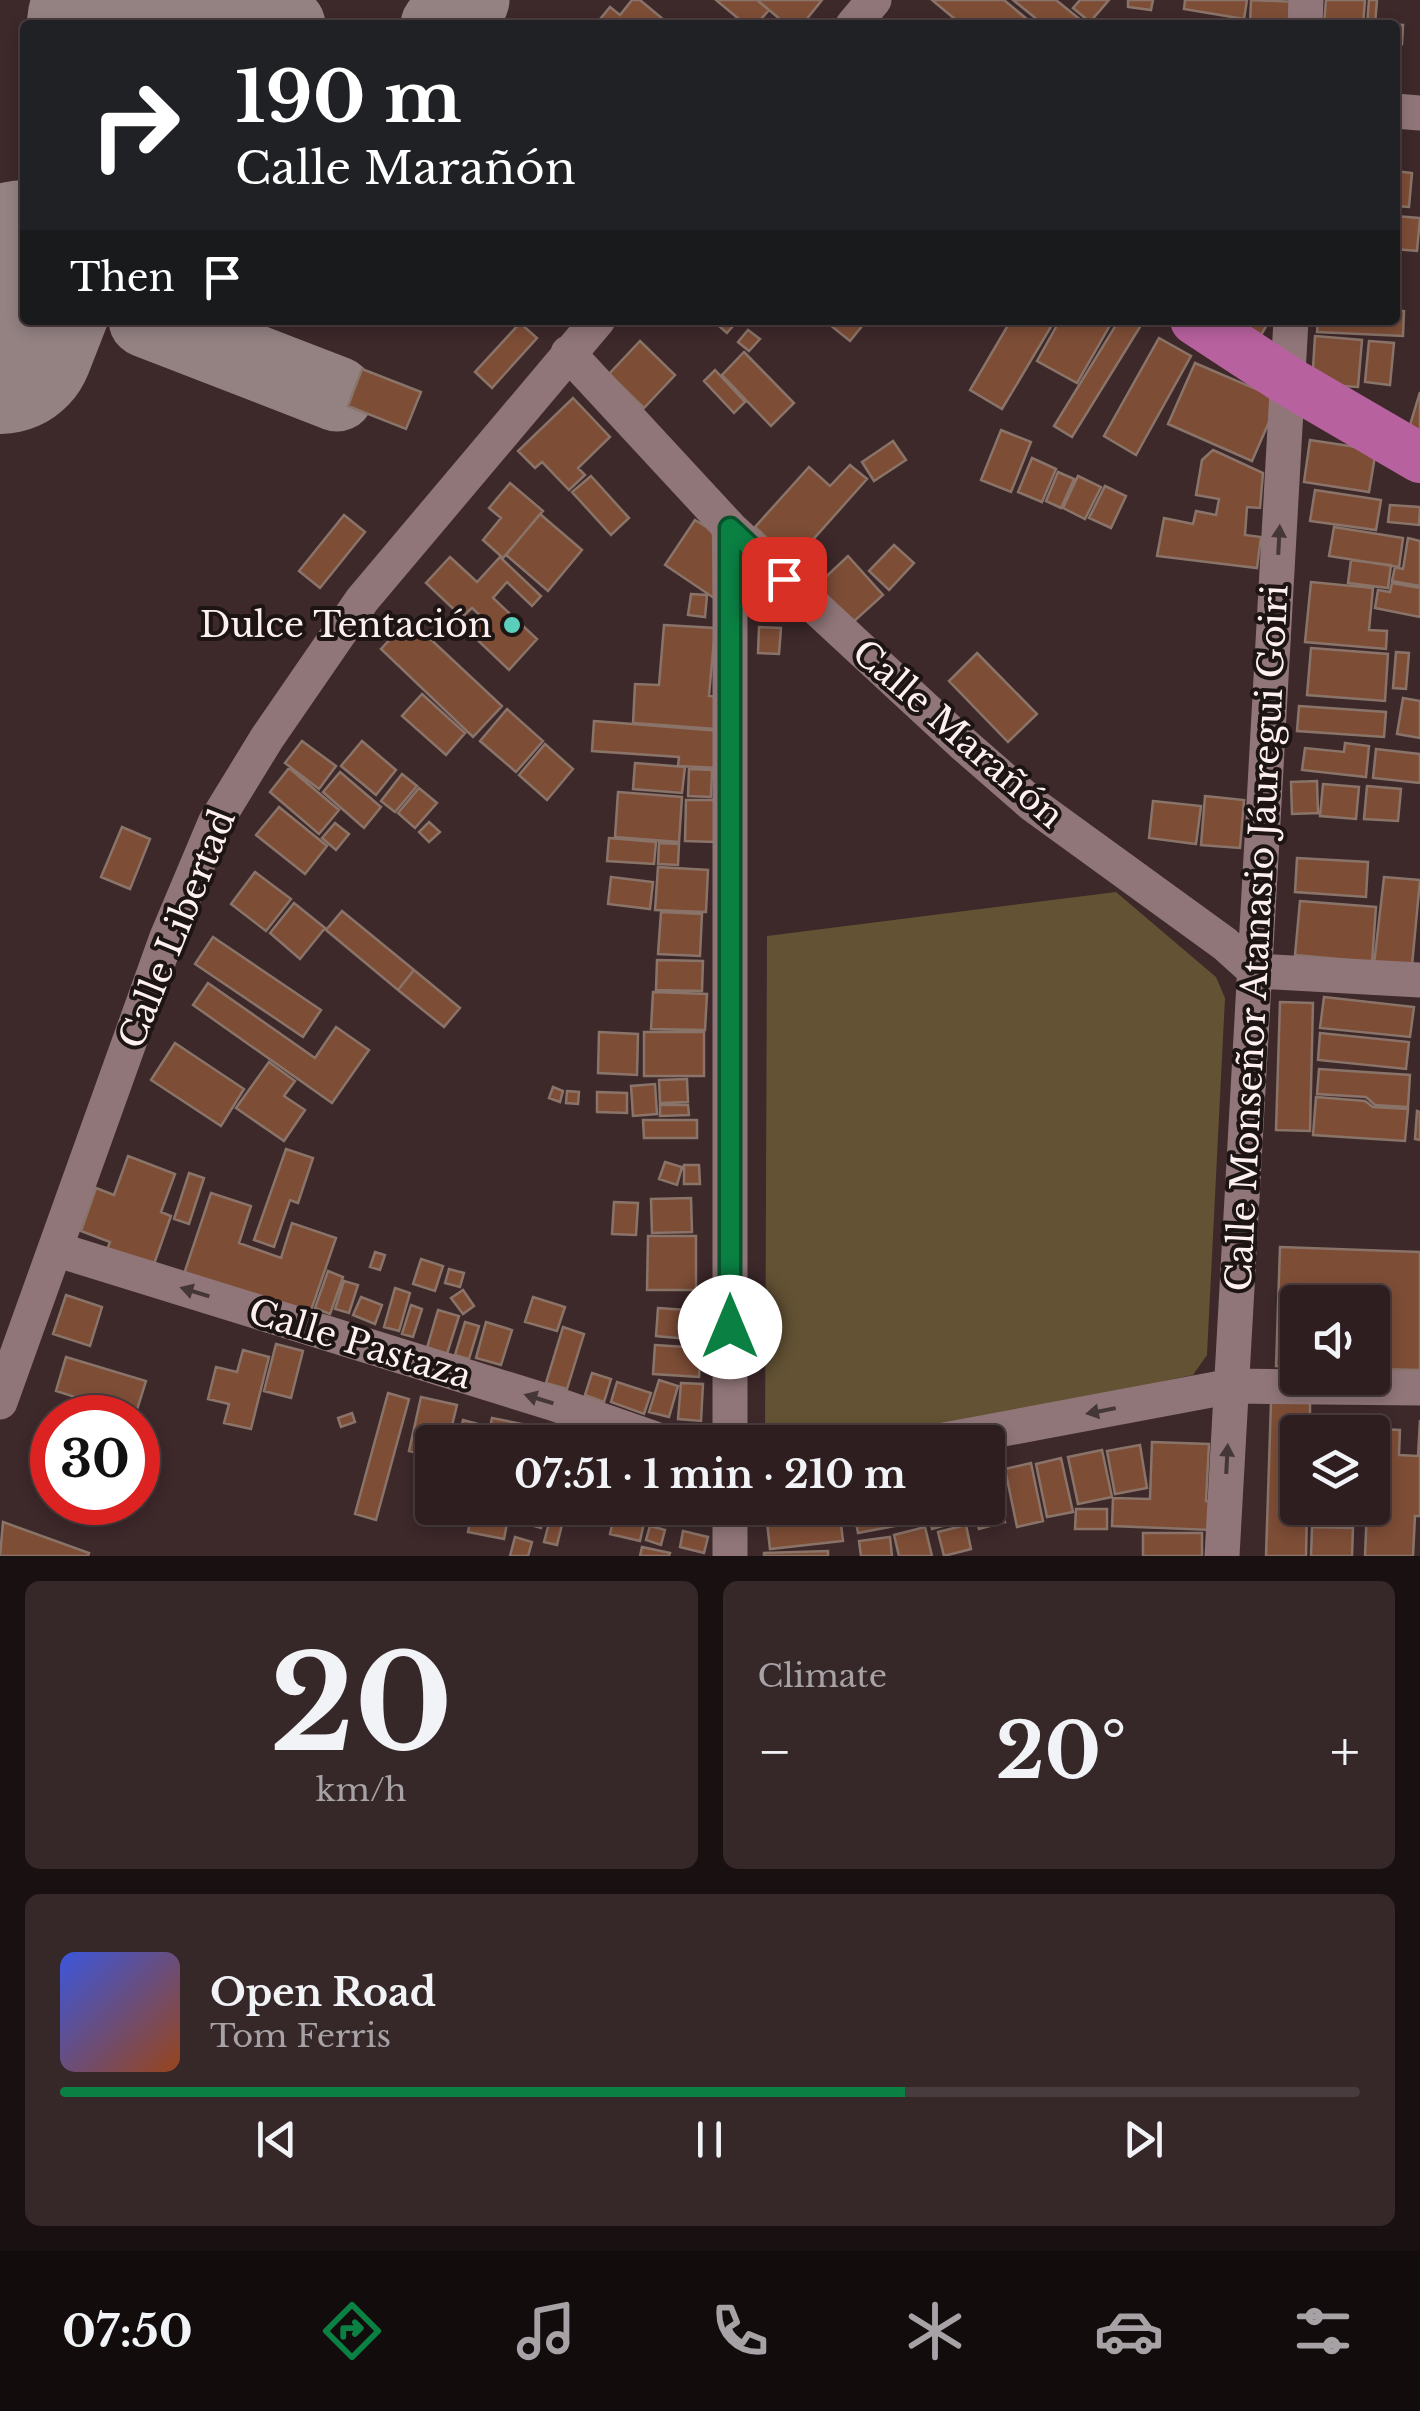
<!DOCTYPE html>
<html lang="en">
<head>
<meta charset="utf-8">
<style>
	:root { --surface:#2e1e20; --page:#362729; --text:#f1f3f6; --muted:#a7a2a5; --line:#493c3e; --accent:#0b8043 }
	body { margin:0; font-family:"Libre Baskerville",serif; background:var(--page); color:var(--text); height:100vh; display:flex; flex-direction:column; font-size:38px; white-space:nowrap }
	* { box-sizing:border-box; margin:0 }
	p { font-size:32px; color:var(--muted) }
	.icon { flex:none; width:55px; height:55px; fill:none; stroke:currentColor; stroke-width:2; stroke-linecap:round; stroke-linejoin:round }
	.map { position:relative; height:1556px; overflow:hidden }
	.drawer { display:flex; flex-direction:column; gap:25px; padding:25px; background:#191012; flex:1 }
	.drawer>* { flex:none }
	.banner { position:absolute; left:20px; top:20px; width:1380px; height:305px; border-radius:10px; box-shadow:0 5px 15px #0003,0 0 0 2px var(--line); background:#202124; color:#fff; overflow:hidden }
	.fabs { position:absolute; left:1280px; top:1285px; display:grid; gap:20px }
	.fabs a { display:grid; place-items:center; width:110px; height:110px; border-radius:10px; background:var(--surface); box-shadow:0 5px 15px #0003,0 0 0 2px var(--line); font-size:50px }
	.speed { position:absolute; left:30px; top:1395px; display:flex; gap:20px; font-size:50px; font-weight:700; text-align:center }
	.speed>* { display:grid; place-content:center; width:130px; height:130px; border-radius:50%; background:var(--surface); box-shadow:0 5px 15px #0003,0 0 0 2px var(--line); line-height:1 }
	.speed .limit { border:15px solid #d22; background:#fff; color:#111 }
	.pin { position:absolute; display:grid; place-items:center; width:85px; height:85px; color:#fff; margin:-42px; border-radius:20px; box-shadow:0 5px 15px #0006 }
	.me { position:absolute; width:110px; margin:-55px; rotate:0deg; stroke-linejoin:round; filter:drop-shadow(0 0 8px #0008) }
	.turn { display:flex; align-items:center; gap:35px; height:210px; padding:0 50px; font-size:45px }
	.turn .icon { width:130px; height:130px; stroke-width:2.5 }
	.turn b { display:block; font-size:70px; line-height:85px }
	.then { display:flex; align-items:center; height:95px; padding:0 50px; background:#0003; gap:20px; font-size:38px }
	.big { font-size:75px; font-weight:700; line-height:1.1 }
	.drawer .widget { flex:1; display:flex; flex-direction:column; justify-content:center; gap:15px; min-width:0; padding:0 35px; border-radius:15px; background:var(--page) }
	.drawer .dial { align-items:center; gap:0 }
	.dial b { font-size:130px; line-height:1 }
	.song { display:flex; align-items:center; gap:30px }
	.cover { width:120px; height:120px; border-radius:15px; background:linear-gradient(135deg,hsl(230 70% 55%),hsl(20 70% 35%)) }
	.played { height:10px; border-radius:5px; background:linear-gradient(90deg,var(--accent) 65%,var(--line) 65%) }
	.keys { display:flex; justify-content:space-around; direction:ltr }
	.heat { display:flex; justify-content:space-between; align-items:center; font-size:55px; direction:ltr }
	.drawer .tiles { flex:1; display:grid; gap:25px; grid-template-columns:1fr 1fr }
	.widget:last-child { grid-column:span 2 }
	.trip { position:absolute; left:415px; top:1425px; width:590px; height:100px; border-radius:10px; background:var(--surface); box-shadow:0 5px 15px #0003,0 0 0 2px var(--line); font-weight:700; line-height:100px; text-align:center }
	.dock { display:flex; height:160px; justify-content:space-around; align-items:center; background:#120c0d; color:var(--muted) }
	.dock .icon { width:70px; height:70px }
	.dock .selected { color:var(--accent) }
	.dock b { font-size:45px; color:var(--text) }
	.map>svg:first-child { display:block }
</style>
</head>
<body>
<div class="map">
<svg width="1420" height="1556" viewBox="0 0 1420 1556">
	<rect width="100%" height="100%" fill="#3d282a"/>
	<!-- green -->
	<path fill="#635234" d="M1116,892L1216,977L1225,998L1207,1355L1193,1375L871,1442H765L767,936Z"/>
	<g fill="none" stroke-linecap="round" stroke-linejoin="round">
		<!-- taxiway -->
		<path stroke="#948283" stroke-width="75" d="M220,0L288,25
			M132,25L148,10L173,0
			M438,25L469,7L472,0
			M12,319L25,312
			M146,320L337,394"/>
		<!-- runway -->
		<path stroke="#948283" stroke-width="190" d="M122,25L132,0
			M0,339L25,275"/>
	</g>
	<!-- building -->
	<path fill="#7d4d36" stroke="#8a7469" stroke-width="2.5" d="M632,0H640L670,25L596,24L610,7L620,15Z
		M716,0H757L769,10L756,25H746Z
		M757,0H822L802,25H787Z
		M932,0H1004L1034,25H962Z
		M1013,0H1056L1087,25H1044Z
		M1080,0H1109L1090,22L1073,8Z
		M1128,0H1153L1151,10L1128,7Z
		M1185,0H1247L1244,19L1184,9Z
		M1251,0L1299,2L1298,25H1250Z
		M1326,0H1365L1363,25H1324Z
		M1369,0H1377L1375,25H1367Z
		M1380,24L1403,25L1402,44L1395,43V25Z
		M1395,171L1412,173L1409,207L1395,206Z
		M1395,216L1420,218L1417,251L1395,249Z
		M1395,310L1404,311L1403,336L1317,332L1318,320H1395Z
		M712,320H738L727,333Z
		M824,320H867L850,341Z
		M1011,320H1055L1002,409L970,390Z
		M1060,320H1113L1077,383L1037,361Z
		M1119,320L1143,322L1072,437L1054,426Z
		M1238,320H1270L1261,335Z
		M520,323L537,338L492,388L475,372Z
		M748,330L760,339L749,351L738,342Z
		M1315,336L1362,340L1358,387L1312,384Z
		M1159,338L1191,356L1136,455L1104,436Z
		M640,341L675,375L644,408L609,374Z
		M1369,341L1394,343L1390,385L1365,382Z
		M744,352L794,403L771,426L722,375Z
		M1195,363L1279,399L1252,461L1168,424Z
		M362,369L421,392L406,429L348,406Z
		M715,370L745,402L734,413L704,381Z
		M1420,392V439L1407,435Z
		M573,398L610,437L578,468L585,475L569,490L542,462L535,468L518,451Z
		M1001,430L1031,442L1011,492L981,480Z
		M1310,440L1376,450L1369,492L1304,482Z
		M893,441L906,460L874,481L862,462Z
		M1213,450L1263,473L1260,508L1247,507L1245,535L1261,537L1257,568L1157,556L1164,518L1193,524L1196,511L1216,515L1219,499L1196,495L1202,460Z
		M1032,458L1056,469L1042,502L1018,492Z
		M850,465L867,479L793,562L755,527L809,467L830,486Z
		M1058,472L1074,479L1061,508L1046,501Z
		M591,476L629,518L611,535L572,492Z
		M1078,476L1101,487L1085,519L1063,508Z
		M510,483L543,511L503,558L483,540L501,518L489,508Z
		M1105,486L1126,496L1111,528L1089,518Z
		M1315,490L1381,500L1376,530L1310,521Z
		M1390,505L1420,507L1419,525L1388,522Z
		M540,514L582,550L548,591L506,555Z
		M344,515L365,532L320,588L299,571Z
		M695,520L713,531L714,598L665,565Z
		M1334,527L1403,538L1399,567L1329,556Z
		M1408,538L1420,541V586L1392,581L1395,567L1403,569Z
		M894,545L914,563L889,590L869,571Z
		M848,556L883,595L851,624L816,586Z
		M450,557L477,582L500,557L541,596L532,606L507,582L493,598L537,639L509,670L468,631L481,616L472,608L462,617L426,583Z
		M1351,560L1391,565L1388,588L1348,583Z
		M1311,582L1373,588L1369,630L1387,631L1386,649L1305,642Z
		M1392,583L1420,588V617L1375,608L1378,590L1390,592Z
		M691,594L707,595L705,617L688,615Z
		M409,619L502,706L473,737L381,649Z
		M664,625L715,628L709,696L719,697L716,729L633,723L635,684L659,685Z
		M759,627L781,628L779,654L758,653Z
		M1311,648L1388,654L1385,701L1307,695Z
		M1396,652L1409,653L1406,689L1393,688Z
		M977,653L1037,714L1008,742L949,681Z
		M422,694L465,733L446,755L402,716Z
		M1403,698L1420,701V738L1397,734Z
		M1299,706L1386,712L1384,737L1297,731Z
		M507,709L543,741L516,772L480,741Z
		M594,721L721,731L718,768L678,766L679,757L592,751Z
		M302,741L336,766L319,789L285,763Z
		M362,741L396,770L376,795L341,766Z
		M1345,743L1369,746L1366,777L1302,770L1305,748L1344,752Z
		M545,744L573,769L547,800L519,775Z
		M1376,749L1420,754V783L1373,778Z
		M635,763L685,767L682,793L633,789Z
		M289,768L339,810L319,834L270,792Z
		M689,769L712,770L711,797L688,796Z
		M340,772L381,807L364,828L323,792Z
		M402,774L417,786L395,812L381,801Z
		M1317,781L1318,813L1292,814L1291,782Z
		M1323,784L1359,787L1356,819L1320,816Z
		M1367,786L1401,789L1398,821L1364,819Z
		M419,788L437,803L415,828L398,813Z
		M618,792L682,797L679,842L615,837Z
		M1205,796L1244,800L1240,848L1201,845Z
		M686,800H716L715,842L685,841Z
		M1153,801L1201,806L1196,844L1149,838Z
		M279,807L327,846L305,874L256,835Z
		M429,822L440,832L429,842L419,832Z
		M335,823L349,834L336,850L322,838Z
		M122,827L150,839L130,889L101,877Z
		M609,838L656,842L654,864L607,861Z
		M659,843L679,844L678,865L658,864Z
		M1297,858L1368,862L1366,897L1295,892Z
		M658,867L708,870L706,912L655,910Z
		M255,872L291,899L266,931L231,904Z
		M611,877L653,882L650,909L608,904Z
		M1384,877L1420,880L1411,976L1373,973Z
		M1300,901L1376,907L1372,962L1295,955Z
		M294,903L325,928L300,959L270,933Z
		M342,911L414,970L398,990L326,930Z
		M661,912L702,914L700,956L658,954Z
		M213,937L321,1010L303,1037L195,964Z
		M657,960L703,961L702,991L656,990Z
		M414,970L460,1008L444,1027L398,990Z
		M208,983L315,1058L336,1027L369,1050L332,1103L193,1005Z
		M653,992L707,994L705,1030L651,1029Z
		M1324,997L1414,1007L1410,1037L1320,1028Z
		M1280,1002L1313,1003L1310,1131L1276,1130Z
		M599,1032L638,1034L637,1075L598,1073Z
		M644,1032H704V1076H644Z
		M1320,1033L1409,1042L1406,1069L1318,1060Z
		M175,1043L244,1089L221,1126L151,1080Z
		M269,1062L295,1081L284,1096L305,1110L284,1141L236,1108Z
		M1319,1069L1410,1075L1408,1107L1375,1105L1366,1097L1317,1094Z
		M687,1079L688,1102L660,1103L659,1080Z
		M655,1084L657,1114L633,1116L631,1086Z
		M553,1087L563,1091L560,1102L549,1098Z
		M567,1091L579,1092L578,1104L566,1103Z
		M597,1092L627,1093V1113L597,1112Z
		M1316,1097L1365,1101L1373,1107L1408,1109L1405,1141L1313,1135Z
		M660,1105H688L689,1115L660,1116Z
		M1417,1111L1420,1112V1140L1415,1139Z
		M643,1120H697V1138H644Z
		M286,1149L313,1158L298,1203L290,1200L274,1247L254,1240Z
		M128,1156L175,1174L161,1212L171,1216L153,1267L107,1250L110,1242L81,1231L96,1188L114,1195Z
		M665,1162L682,1167L677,1185L659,1179Z
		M684,1165H699L700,1184H684Z
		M189,1173L204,1178L189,1224L174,1219Z
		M211,1193L251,1206L239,1243L281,1258L292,1223L336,1238L308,1319L183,1277Z
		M691,1198L692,1232L652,1233L651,1199Z
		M614,1202L638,1203L636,1235L612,1234Z
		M648,1236H696V1290H647Z
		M1280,1247L1420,1252V1370L1372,1369V1302H1298V1367L1276,1366Z
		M375,1252L385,1255L380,1270L370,1267Z
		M421,1259L443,1266L435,1291L413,1284Z
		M449,1269L464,1273L460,1287L445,1283Z
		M328,1271L343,1277L330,1314L315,1308Z
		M344,1281L358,1285L349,1313L335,1309Z
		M395,1288L410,1293L399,1331L384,1327Z
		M463,1290L474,1306L463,1314L451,1298Z
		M66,1295L102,1307L90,1346L53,1334Z
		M361,1297L382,1305L375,1324L353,1315Z
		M533,1297L565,1307L557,1331L525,1322Z
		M411,1305L422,1309L413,1337L402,1334Z
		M658,1308L700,1311L698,1340L656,1336Z
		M438,1310L459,1316L447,1354L427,1348Z
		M465,1322L479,1326L469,1359L455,1355Z
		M486,1322L512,1330L501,1365L476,1358Z
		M563,1327L584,1334L567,1389L546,1383Z
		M276,1344L303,1351L291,1398L264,1391Z
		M655,1345L701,1348L699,1377L653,1374Z
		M243,1350L269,1357L251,1429L224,1423L229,1404L208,1399L216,1367L237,1372Z
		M66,1357L146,1381L135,1416L56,1391Z
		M592,1373L611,1379L604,1402L585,1395Z
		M659,1380L678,1386L669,1417L649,1412Z
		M617,1382L651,1393L644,1414L611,1402Z
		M681,1383L703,1384L701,1421L678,1419Z
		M388,1393L409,1399L376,1520L355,1514Z
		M421,1397L457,1405L448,1442H432V1456L409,1451Z
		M1271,1402L1310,1403V1432H1298V1508H1307L1306,1556H1266Z
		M352,1413L355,1422L341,1427L338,1418Z
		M1315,1417L1361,1418V1428L1400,1430L1399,1455L1418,1456L1420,1420V1516H1415L1413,1556H1365L1367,1508H1372V1432H1314Z
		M492,1418L527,1425L524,1442H487Z
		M463,1420L485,1426L481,1442H458Z
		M536,1429L564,1436L563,1442H532Z
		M1152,1442L1209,1444L1206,1501H1212V1530L1112,1526L1113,1498L1150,1499Z
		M1140,1445L1147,1488L1115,1494L1107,1451Z
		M1102,1450L1112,1497L1078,1504L1068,1457Z
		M1061,1458L1073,1512L1047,1517L1036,1464Z
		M1031,1463L1043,1521L1017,1527L1005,1469Z
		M993,1473L1005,1522L979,1529L974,1508H988V1475Z
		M473,1508H510L504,1539L468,1532Z
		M520,1508H546L541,1528L516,1521Z
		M553,1508H566L557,1545L544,1542Z
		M618,1508H659L656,1518Z
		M669,1508H698L695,1523L667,1518Z
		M816,1508H839L843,1541L770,1549L766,1513Z
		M853,1508H919L921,1521L858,1533Z
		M927,1508H961L965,1520L932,1529Z
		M1076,1509H1107V1529H1075Z
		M615,1512L645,1518L640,1541L610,1534Z
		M3,1522L89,1553L88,1556H0Z
		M966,1525L971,1549L944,1556L938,1532Z
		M650,1526L665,1530L661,1545L646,1540Z
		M925,1527L932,1556H899L894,1535Z
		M1312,1527L1353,1528L1352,1556H1311Z
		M683,1531L708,1537L704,1553L680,1547Z
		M1143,1533H1202V1556H1143Z
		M515,1537L532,1542L528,1556H510Z
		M890,1537L892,1556H861L859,1541Z
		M642,1547L670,1553L669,1556H640Z
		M828,1551V1556H764V1553Z"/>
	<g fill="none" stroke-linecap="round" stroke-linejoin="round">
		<!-- minor -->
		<path stroke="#907678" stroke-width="35" d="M853,25L874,0
			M1305,25L1306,0
			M1395,111L1420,113
			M568,353L730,528L962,743L1032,804L1225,944L1255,971L1420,980
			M55,1249L552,1403L664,1442
			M0,1402L167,937L215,823L267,738L362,600L598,320
			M730,1442V528
			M934,1442L1232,1386L1420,1388
			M730,1556V1508
			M1222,1556L1291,320"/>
		<!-- highway -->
		<path stroke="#b7619e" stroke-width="50" d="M1195,320L1288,381L1420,458"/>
	</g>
	<!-- one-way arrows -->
	<defs><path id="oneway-solid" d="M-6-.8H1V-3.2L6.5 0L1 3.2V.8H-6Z" transform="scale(2.5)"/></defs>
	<g fill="#453637">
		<use href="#oneway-solid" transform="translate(1279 540) rotate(-87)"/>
		<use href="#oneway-solid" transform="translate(195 1292) rotate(-163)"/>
		<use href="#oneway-solid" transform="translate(539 1399) rotate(-163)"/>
		<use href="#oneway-solid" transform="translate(1101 1411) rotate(169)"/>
		<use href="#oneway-solid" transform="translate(1227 1459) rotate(-87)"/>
	</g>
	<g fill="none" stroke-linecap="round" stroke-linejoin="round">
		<defs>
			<path id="route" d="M730,1327V528L784,579"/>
		</defs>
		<!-- route casing -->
		<use href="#route" stroke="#07532c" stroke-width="25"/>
		<!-- route -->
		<use href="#route" stroke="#0b8043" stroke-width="18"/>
	</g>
	<!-- markers -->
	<circle fill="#5bcebc" stroke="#1d1414" stroke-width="4" cx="512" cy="625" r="10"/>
	<g text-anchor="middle" stroke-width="8" stroke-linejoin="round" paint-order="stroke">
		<!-- poi labels -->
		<g font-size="35" fill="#feeff0" stroke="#1d1414" text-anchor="end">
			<text x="492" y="637">Dulce Tentación</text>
		</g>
		<!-- street labels -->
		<g font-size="35" fill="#feeff0" stroke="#1d1414">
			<text transform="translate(958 734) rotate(41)" y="12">Calle Marañón</text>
			<text transform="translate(177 929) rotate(-68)" y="12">Calle Libertad</text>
			<text transform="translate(1257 938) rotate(-87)" y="12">Calle Monseñor Atanasio Jáuregui Goiri</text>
			<text transform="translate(360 1344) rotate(17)" y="12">Calle Pastaza</text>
		</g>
	</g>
</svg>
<div class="fabs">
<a><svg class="icon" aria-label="sound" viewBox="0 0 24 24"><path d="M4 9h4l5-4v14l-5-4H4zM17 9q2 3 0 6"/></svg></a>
<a><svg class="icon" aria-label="layers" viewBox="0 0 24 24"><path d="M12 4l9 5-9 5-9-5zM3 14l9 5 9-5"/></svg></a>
</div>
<div class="speed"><div class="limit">30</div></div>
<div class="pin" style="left:784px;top:579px;background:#d93025"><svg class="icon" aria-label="arrive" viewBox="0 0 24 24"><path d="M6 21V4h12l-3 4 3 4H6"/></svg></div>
<svg class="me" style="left:730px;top:1327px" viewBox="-20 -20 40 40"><circle r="19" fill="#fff"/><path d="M0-13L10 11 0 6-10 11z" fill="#0b8043"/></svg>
<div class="trip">07:51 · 1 min · 210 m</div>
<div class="banner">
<div class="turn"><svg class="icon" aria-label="right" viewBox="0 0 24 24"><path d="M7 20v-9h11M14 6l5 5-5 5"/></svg><div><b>190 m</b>Calle Marañón</div></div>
<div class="then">Then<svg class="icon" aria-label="arrive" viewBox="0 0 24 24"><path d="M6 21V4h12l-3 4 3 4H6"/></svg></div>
</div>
</div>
<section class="drawer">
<div class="tiles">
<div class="widget dial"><b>20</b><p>km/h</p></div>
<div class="widget"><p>Climate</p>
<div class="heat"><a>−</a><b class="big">20°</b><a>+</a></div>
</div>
<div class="widget">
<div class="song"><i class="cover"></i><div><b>Open Road</b><p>Tom Ferris</p></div></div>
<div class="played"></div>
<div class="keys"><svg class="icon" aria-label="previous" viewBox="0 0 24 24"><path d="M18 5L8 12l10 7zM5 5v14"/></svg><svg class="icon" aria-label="pause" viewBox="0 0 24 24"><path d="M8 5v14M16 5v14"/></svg><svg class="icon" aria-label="next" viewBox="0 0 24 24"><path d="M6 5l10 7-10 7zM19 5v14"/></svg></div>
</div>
</div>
</section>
<nav class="dock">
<b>07:50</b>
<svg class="icon selected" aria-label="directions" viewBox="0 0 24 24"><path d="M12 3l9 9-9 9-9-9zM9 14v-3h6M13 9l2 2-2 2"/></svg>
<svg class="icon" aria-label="music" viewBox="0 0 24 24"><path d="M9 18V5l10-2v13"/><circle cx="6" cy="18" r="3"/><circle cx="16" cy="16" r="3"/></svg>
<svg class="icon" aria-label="phone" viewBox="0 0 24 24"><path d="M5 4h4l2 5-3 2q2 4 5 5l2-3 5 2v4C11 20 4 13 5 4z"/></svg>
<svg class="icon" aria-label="climate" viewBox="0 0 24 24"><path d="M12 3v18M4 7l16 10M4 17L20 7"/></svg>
<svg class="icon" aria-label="car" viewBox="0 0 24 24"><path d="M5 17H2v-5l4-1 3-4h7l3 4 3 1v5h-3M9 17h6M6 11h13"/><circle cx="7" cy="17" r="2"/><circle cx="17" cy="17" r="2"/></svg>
<svg class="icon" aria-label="filters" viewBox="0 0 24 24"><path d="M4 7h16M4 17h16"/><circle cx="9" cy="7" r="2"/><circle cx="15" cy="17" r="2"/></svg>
</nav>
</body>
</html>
